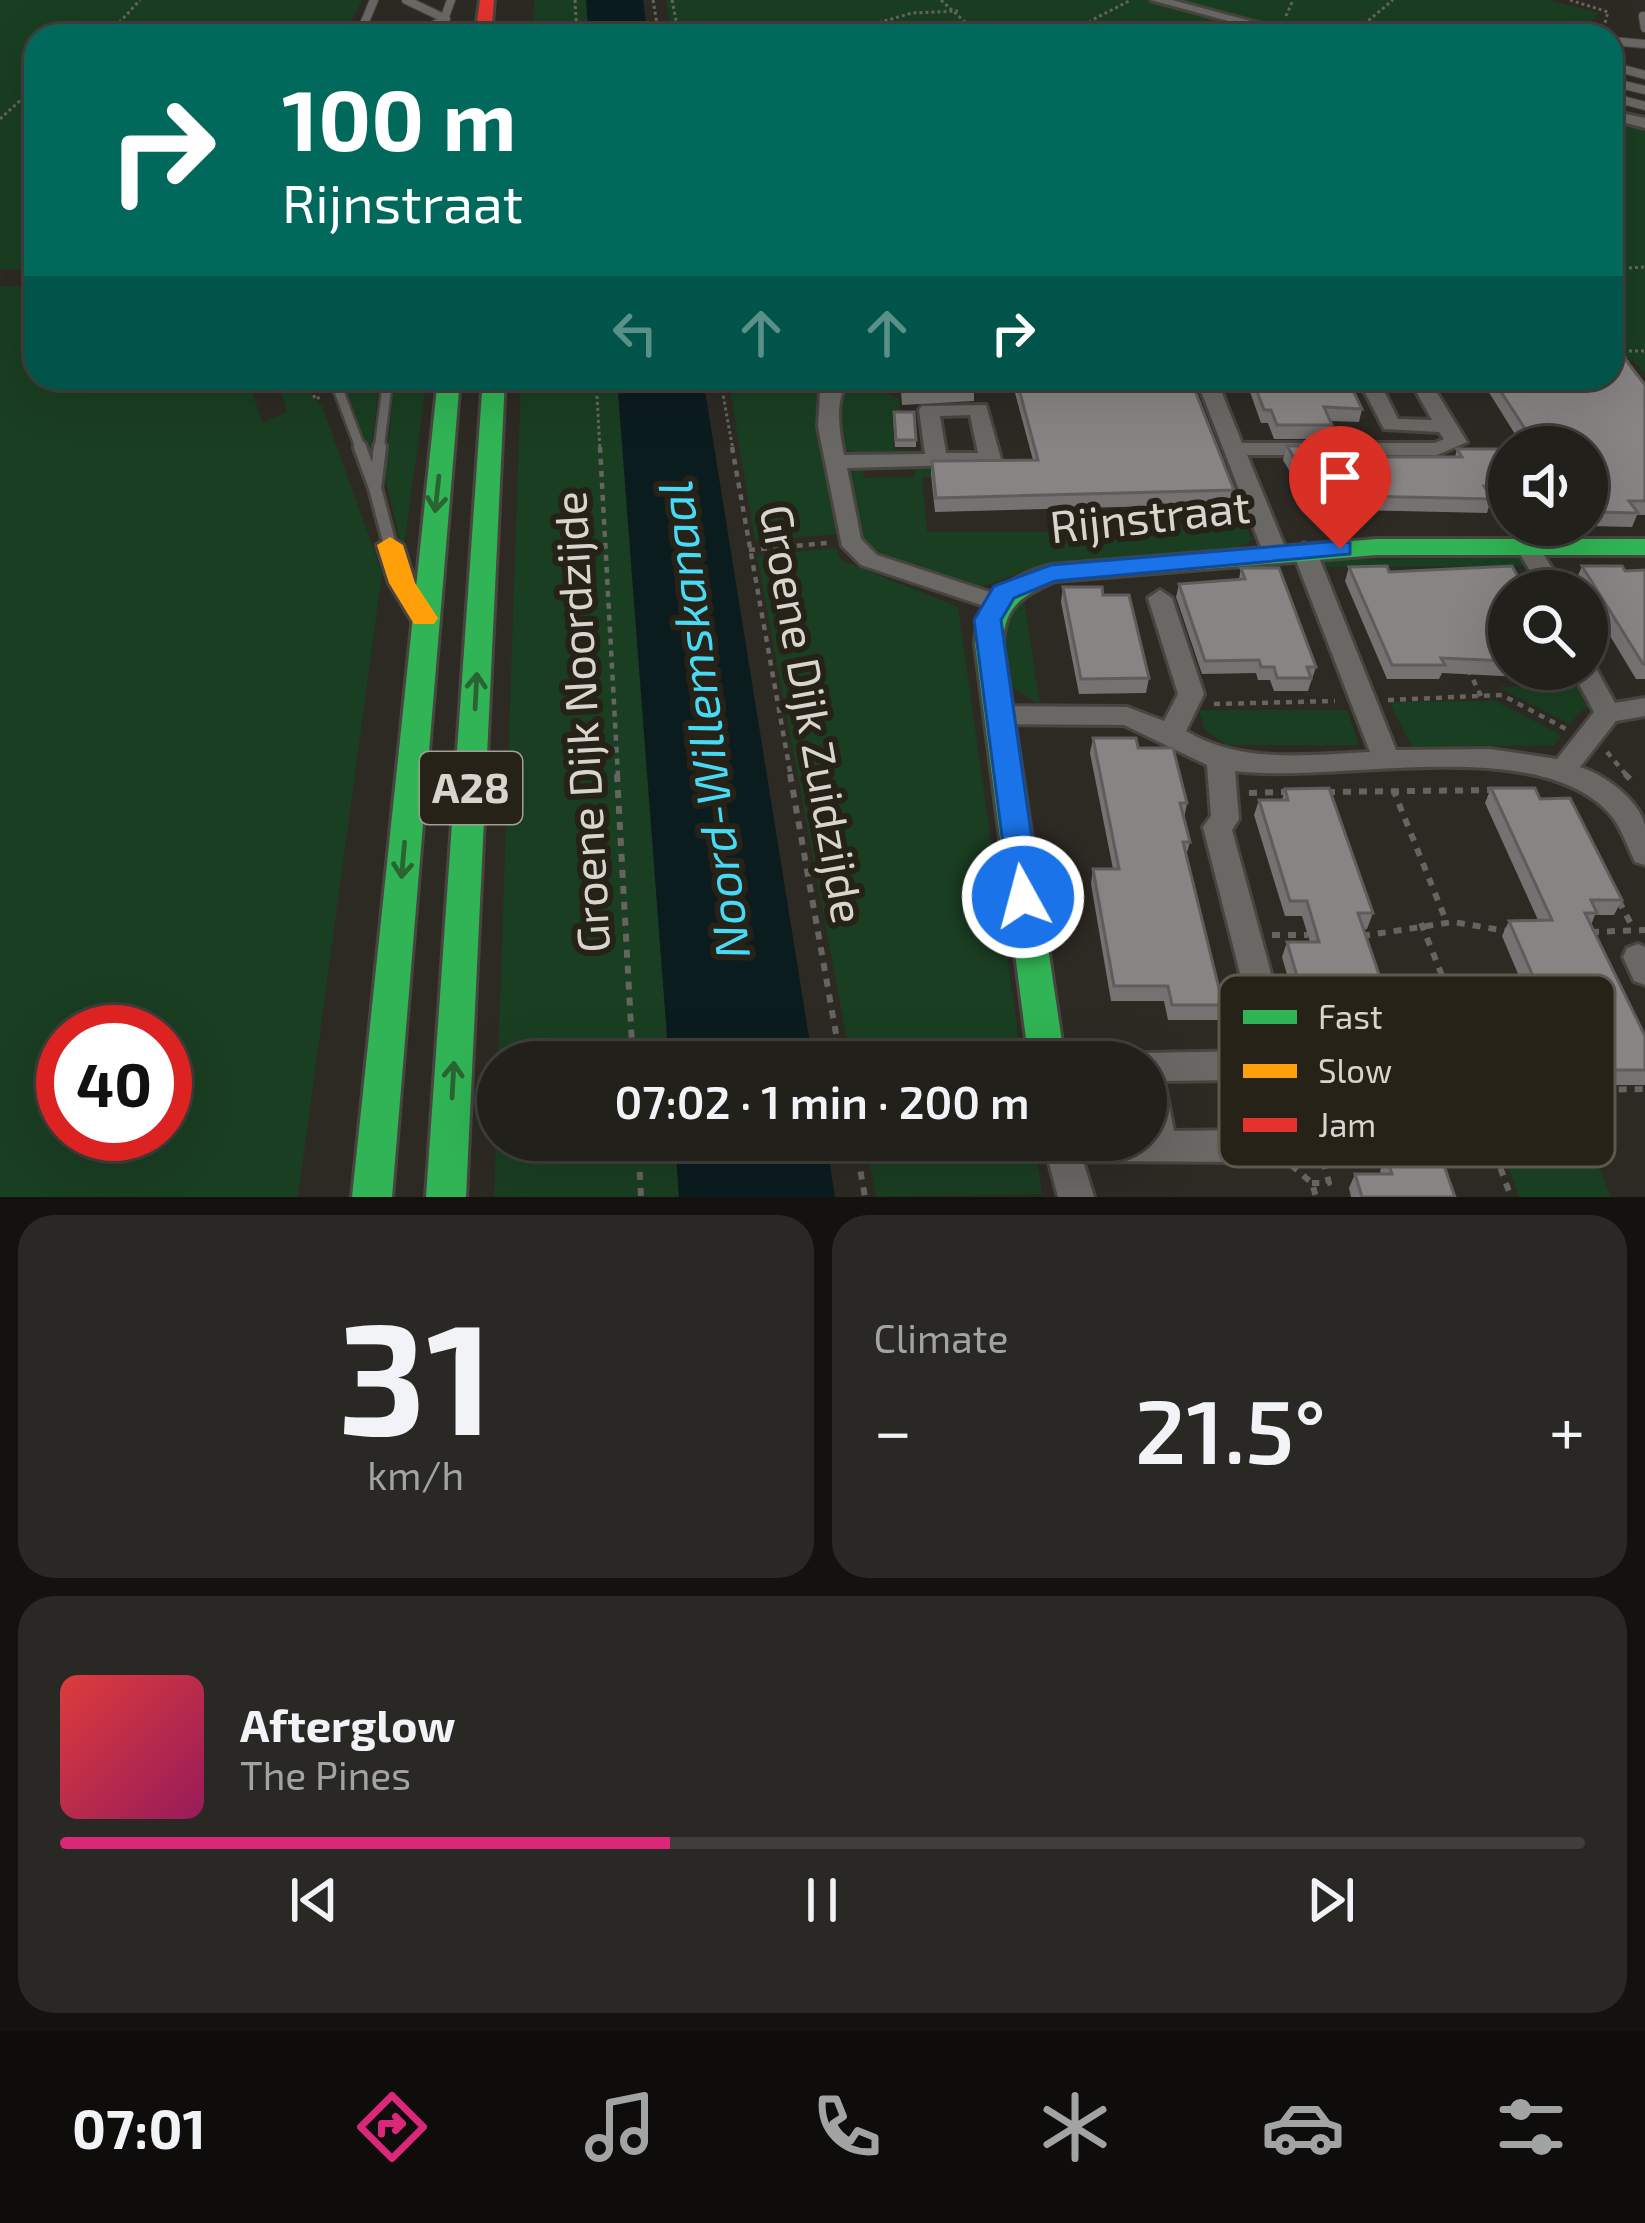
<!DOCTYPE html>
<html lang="en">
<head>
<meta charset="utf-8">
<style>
	:root { --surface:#22201b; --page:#2a2824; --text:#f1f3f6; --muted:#a2a3a3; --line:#3f3e3a; --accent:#db2777 }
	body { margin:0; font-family:"Exo 2",sans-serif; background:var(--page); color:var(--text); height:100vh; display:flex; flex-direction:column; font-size:45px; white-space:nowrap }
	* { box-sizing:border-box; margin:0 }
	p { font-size:39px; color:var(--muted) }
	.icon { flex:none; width:66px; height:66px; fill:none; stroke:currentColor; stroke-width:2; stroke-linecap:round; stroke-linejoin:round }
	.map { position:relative; height:1197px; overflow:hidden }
	.side { display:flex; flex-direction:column; gap:18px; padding:18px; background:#13120f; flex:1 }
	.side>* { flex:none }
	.top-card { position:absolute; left:24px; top:24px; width:1599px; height:366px; border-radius:36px; box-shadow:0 12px 48px #0002,0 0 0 3px var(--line); background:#00695c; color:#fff; overflow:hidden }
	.buttons { position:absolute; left:1488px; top:426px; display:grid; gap:24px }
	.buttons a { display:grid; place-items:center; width:120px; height:120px; border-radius:50%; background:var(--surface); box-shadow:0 12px 48px #0002,0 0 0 3px var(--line); font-size:60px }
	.speed { position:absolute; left:36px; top:1005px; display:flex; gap:24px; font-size:60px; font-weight:700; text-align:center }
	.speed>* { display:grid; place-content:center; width:156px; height:156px; border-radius:50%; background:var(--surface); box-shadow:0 12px 48px #0002,0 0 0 3px var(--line); line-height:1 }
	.speed .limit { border:18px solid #d22; background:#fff; color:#111 }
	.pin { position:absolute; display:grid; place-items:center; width:102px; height:102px; color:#fff; margin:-123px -51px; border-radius:50% 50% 50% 0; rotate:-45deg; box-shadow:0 0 12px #0007 }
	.pin .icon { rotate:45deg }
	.me { position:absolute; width:132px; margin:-66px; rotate:353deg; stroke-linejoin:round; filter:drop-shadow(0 0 9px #0008) }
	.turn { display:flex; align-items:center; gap:42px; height:252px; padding:0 60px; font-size:54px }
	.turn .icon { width:156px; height:156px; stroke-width:2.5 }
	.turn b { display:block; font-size:84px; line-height:102px }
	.lanes { display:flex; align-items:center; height:114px; padding:0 60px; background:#0003; justify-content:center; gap:60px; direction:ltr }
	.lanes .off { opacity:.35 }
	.big { font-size:90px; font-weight:600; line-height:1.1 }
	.side .tile { flex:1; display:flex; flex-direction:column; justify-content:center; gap:18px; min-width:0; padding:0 42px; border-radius:36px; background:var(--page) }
	.side .dial { align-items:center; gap:0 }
	.dial b { font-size:156px; line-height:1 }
	.song { display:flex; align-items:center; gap:36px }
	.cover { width:144px; height:144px; border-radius:18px; background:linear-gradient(135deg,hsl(0 70% 55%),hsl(330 70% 35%)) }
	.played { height:12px; border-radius:6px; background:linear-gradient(90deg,var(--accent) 40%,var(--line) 40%) }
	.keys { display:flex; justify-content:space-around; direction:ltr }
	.heat { display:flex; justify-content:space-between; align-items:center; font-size:66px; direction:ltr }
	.side .tiles { flex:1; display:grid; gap:18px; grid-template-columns:1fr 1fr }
	.tile:last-child { grid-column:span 2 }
	.trip { position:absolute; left:477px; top:1041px; width:690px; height:120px; border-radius:60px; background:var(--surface); box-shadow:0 12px 48px #0002,0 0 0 3px var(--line); font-weight:600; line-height:120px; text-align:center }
	.menu { display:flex; height:192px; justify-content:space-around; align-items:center; background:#0e0d0b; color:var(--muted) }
	.menu .icon { width:84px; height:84px }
	.menu .current { color:var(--accent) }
	.menu b { font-size:54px; color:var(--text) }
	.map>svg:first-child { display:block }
</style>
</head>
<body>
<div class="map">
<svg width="1645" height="1197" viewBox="0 0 1645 1197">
	<rect width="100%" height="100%" fill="#2d2a24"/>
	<!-- green -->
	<path fill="#1a3e22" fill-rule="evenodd" d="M0,0H362L344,36H36V271L0,269Z
		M534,0H586L589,36H533Z
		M666,0H1549L1599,13L1578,36H673Z
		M1611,120L1645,128V374L1633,360L1611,356Z
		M0,286L36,287V378H247L263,423L287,412L276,378H306L304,385L323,408L382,573L298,1197H0ZM63,1032H165V1134H63Z
		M340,378H380L370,456L367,457Z
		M395,378H427L403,554L385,477Z
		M521,378H617L669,1062H498Z
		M728,378H830L843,534L755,540Z
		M851,378H886L887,394L899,398L900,418L892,419L894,449L925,452L856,455L844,448L839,394Z
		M862,466L864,478L914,477L915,467H940V477H922L927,532H1092V525L1243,521L1244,511L1250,537L1255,538L1239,548L1041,565L981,587L888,558L863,541L847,475Z
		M836,548L841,560L958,607L1022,1062H851L757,556Z
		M1527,558L1532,566L1323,567L1320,560Z
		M1020,597L1024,599L1040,705L1012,687L1003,624Z
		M1498,687H1584L1591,702L1569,724Z
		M1496,701L1561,735L1554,745L1412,747L1389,702Z
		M1199,710H1347L1359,745H1227L1205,730Z
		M498,1075V1140H675L679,1197H494Z
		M1495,1131H1585L1611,1197H1519Z
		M865,1140H1034L1042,1194L876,1197Z"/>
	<!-- water -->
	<path fill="#0b1c1f" d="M586,0H643L648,36H589Z
		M617,378H703L813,1062H669Z
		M675,1140H826L835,1197H679Z"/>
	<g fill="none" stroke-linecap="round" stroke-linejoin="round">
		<defs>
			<path id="lane-far2" d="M406,0L446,19
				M1643,16L1645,28
				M1563,35L1570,36
				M359,36L374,0
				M408,36L445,20
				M438,36L451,0
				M1611,41L1645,44
				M1611,66L1645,75
				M1611,82L1645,90
				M1611,97L1645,106"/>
			<path id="lane-far1" d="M334,378L361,450
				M379,450L388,378"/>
			<path id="lane" d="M360,447L375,488
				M380,447L375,488L390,545"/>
			<path id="street" d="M1151,0H1172L1306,36H1283Z
				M1611,111L1645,118V128L1611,119Z
				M829,378H849C834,402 839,429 844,455L925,454L919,410L922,406L986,405L1001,459L998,464L847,468L861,539L877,555L1005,597L1008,602L1005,607H987L861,565L842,546L818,427L820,392ZM970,415L978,453H946L940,416Z
				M1196,378H1216L1242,443H1435L1444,439L1439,432L1384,429L1359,381L1428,378L1467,442L1437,455H1247L1287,552L1275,559L1263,552ZM1413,386L1432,420L1398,419L1382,387Z
				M1528,540L1536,542L1566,591H1542L1516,547Z
				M1304,543L1316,550L1396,750L1490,749L1557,759L1594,712L1571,669H1587V661L1593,663L1615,703L1645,698V716L1616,721L1580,767C1605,775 1638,799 1645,825C1645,837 1645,853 1645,865L1635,862C1627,846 1621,826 1609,813C1535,733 1337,784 1235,771L1239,819L1232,830L1288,1036L1283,1046L1272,1050L1261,1046L1256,1036L1203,827L1211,816L1207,765L1124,725L1000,724L991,722L987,715L991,708L1000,706L1127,707L1164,721L1178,694L1148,598L1160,590L1172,598L1204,694L1186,731C1241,764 1307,755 1370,752L1292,550Z
				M1638,944L1645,947V985L1634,981L1623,957L1627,948Z
				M1247,1051L1259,1055L1263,1065L1285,1146L1280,1157L1268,1162L1083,1161L1094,1197H1058L1043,1140H1146V1062H1132L1134,1057L1146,1053ZM1234,1080L1247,1130L1174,1131L1164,1081Z"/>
			<path id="fast" d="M438,378H460L392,1197H352Z
				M483,378H505L466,1197H426Z
				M1377,539H1645V555H1377L1055,581C1023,595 1004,606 1003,644L1065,1062H1029L975,644C977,598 1009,576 1051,565Z"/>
			<path id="slow" d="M390,537L403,545L415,583L438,618L434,624H414L389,583L377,545Z"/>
			<path id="jam" d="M480,0H494L491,36H475Z"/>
		</defs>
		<!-- lane-far2 casing -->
		<use href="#lane-far2" stroke="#484540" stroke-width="10"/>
		<!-- lane-far1 casing -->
		<use href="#lane-far1" stroke="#484540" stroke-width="14"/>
		<!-- lane casing -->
		<use href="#lane" stroke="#484540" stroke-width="18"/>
		<!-- street casing -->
		<use href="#street" stroke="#484540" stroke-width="6"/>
		<!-- fast casing -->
		<use href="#fast" stroke="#484540" stroke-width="6"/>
		<!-- slow casing -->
		<use href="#slow" stroke="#484540" stroke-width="6"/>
		<!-- jam casing -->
		<use href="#jam" stroke="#484540" stroke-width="6"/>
		<!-- path-far2 -->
		<path stroke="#666460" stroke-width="3" stroke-dasharray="3 3" stroke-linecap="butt" d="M575,0L577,36
			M653,0L659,36
			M672,0L679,36
			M941,0L976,32
			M1570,0L1608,12L1605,23L1587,36
			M1286,16L1293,0
			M850,31L912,13L958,11
			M107,36L140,0
			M801,36L934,31L981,36
			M1077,36L1092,20L1131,0
			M1350,36L1393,0
			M0,119L36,86
			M1611,269L1645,267
			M1611,336L1628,362
			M1611,351H1645
			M308,378L315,399L321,397
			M596,378L600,450
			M720,378L733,450"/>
		<!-- path-far1 -->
		<path stroke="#666460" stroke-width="4.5" stroke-dasharray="6 6" stroke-linecap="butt" d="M600,447L618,777
			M732,447L791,777
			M749,550L827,543
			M1468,669L1481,696
			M1388,700L1502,695L1566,729
			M1214,704L1335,701
			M1607,752L1628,777"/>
		<!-- path -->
		<path stroke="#666460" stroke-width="6" stroke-dasharray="8 8" stroke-linecap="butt" d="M617,774L633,1062
			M790,774L841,1062
			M1625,774L1630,779
			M1393,789L1447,923
			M1327,792L1495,790
			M1249,793L1285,792
			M1619,901L1633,928
			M1421,923L1465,1033L1480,1034L1508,1104
			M1591,932L1645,930
			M1272,935H1308
			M1362,936L1453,922L1507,931
			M1295,1053L1329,1183H1312
			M1484,1123L1511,1197
			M638,1140L641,1197
			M855,1140L865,1197
			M1318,1142H1367L1423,1123L1514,1121L1508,1104H1579L1587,1090L1645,1089
			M1291,1165L1312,1183L1316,1197"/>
		<!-- lane-far2 -->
		<use href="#lane-far2" stroke="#6a6864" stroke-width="8"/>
		<!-- lane-far1 -->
		<use href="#lane-far1" stroke="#6a6864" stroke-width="9"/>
		<!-- lane -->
		<use href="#lane" stroke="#6a6864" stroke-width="12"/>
		<!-- street -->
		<use href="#street" fill="#6a6864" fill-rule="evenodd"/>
		<!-- fast -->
		<use href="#fast" fill="#30b455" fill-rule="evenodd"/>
		<!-- slow -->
		<use href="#slow" fill="#ff9f0a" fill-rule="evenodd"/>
		<!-- jam -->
		<use href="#jam" fill="#e5322d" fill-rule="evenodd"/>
	</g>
	<!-- wall -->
	<path fill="#757271" d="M900,378H974V401L902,405Z
		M1011,378H1190L1234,490L1231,504L935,512L931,474L932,461L1033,460Z
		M1251,378H1347L1362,409L1359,422L1331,421L1332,425L1329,439H1274L1268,423H1261L1249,389Z
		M1480,378H1611L1645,385V515H1637L1632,527L1590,526L1587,520V447H1523Z
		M893,419L916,440V447H895Z
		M1287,446L1348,457H1455L1457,449H1509V500H1491L1487,513L1312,509L1283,460Z
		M1582,566L1625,571L1645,570V679H1636L1587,598V591H1583L1576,580Z
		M1349,567L1509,591V669H1565L1561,679L1442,673L1439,679H1387L1345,581Z
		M1241,568L1316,667L1308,691H1274L1270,680H1258L1256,673L1202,674L1176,597L1179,584L1239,579Z
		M1063,587L1103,595L1149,678L1146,693L1079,694L1061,602Z
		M1093,738L1138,748L1187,803L1184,818L1190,842L1186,856L1223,1005L1219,1020H1168L1164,1001H1111L1091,884L1093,869H1113L1090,753Z
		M1491,788L1540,799L1622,900L1614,915H1595L1591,925L1645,1036V1085H1565L1502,936L1509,921L1538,920L1485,803Z
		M1285,789L1373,913L1367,929H1363L1415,1080L1409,1095H1356L1352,1080H1317L1282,957L1287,942H1310L1302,916H1285L1254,815L1259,800H1282Z
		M1386,1157L1455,1197H1351L1349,1188L1355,1174H1381L1380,1171Z"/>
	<!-- building -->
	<path fill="#888483" stroke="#5f5c5c" stroke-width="3" d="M1611,351H1619L1645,385V501H1629L1638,513L1596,512L1587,497V447H1537L1492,378H1611Z
		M902,378H974L975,388L903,392Z
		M1016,378H1190L1234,490L936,498L932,461L1038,460Z
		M1252,378H1347L1362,409L1324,407L1332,425H1277L1271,410H1264Z
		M894,412H914L916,440H896Z
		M1287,446H1343L1348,457H1462L1457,449H1509V486H1484L1492,499L1316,495Z
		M1387,566L1389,572L1512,566L1526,591H1509V661L1441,658L1445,665H1392L1349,567Z
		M1582,566H1622L1625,571L1645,570V664H1643Z
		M1241,568H1279L1316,667H1307L1311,678H1277L1274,667H1261L1259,660L1205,661L1179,584L1245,579Z
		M1063,587H1102L1103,595H1129L1149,678L1081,679Z
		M1093,738H1136L1138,748H1173L1187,803H1180L1190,842H1183L1223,1005H1172L1168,986H1114L1093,869H1119Z
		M1329,788L1373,913H1358L1415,1080H1362L1358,1065H1323L1287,942H1319L1307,901H1290L1259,800H1288L1285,789Z
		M1491,788H1535L1540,799L1570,798L1622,900H1591L1597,913H1585L1645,1036V1070H1574L1509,921L1552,920Z
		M1386,1157H1441L1455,1197H1362L1355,1174H1392Z"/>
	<!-- one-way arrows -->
	<defs><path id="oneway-shaft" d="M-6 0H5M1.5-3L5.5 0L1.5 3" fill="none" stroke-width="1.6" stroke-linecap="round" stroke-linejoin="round" transform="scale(3)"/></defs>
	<g stroke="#2b6433">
		<use href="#oneway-shaft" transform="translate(437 494) rotate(96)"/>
		<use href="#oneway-shaft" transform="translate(476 691) rotate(-87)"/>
		<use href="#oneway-shaft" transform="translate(403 860) rotate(95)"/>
		<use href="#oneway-shaft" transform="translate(453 1080) rotate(-87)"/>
	</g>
	<!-- route -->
	<path fill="#1a73e8" stroke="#114b97" stroke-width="3" d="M1340,541L1350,543V554L1055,581L1014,598L1001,620L1040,897L1035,906H1011L974,620L994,586L1051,565Z"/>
	<g text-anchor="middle" stroke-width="12" stroke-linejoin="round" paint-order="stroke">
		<!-- shield labels -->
		<rect fill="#272217" stroke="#a39f97" stroke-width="3" x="420" y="752" width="102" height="72" rx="9"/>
		<g font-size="42" font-weight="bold" fill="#d8d5ce">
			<text x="471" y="803">A28</text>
		</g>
		<!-- street labels -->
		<g font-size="45" fill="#d8d5ce" stroke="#272217">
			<text transform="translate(1150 517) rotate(-6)" y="16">Rijnstraat</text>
			<text transform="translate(812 714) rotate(80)" y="16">Groene Dijk Zuidzijde</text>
			<text transform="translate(582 722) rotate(-93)" y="16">Groene Dijk Noordzijde</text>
		</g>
		<!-- water labels -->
		<g font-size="48" font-style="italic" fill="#46daf7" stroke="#272217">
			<text transform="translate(704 720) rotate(-97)" y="17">Noord-Willemskanaal</text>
		</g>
	</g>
	<!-- legend -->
	<rect x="1219" y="975" width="396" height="192" rx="18" fill="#272217" stroke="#5c584e" stroke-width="3"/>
	<rect x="1243" y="1010" width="54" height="14" fill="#30b455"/>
	<rect x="1243" y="1064" width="54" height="14" fill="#ff9f0a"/>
	<rect x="1243" y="1118" width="54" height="14" fill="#e5322d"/>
	<g font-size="33" fill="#d8d5ce">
		<text x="1318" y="1029">Fast</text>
		<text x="1318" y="1083">Slow</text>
		<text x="1318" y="1137">Jam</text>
	</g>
</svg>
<div class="buttons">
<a><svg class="icon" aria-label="sound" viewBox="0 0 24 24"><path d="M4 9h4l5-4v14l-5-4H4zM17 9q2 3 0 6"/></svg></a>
<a><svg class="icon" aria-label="search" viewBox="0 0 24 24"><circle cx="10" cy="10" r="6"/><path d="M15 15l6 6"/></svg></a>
</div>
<div class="speed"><div class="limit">40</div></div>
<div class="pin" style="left:1340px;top:549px;background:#d93025"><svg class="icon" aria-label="arrive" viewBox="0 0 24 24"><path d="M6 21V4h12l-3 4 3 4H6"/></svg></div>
<svg class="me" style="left:1023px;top:897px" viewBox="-20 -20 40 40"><circle r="17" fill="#1a73e8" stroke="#fff" stroke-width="3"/><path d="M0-11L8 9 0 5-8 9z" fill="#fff"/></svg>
<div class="trip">07:02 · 1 min · 200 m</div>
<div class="top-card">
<div class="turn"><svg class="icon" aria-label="right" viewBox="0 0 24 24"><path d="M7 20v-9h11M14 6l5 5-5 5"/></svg><div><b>100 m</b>Rijnstraat</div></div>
<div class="lanes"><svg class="icon off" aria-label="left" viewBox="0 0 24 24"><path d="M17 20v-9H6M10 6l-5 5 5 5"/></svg><svg class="icon off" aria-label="ahead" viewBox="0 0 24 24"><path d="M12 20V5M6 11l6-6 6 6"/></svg><svg class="icon off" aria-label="ahead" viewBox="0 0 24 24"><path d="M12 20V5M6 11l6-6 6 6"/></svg><svg class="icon" aria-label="right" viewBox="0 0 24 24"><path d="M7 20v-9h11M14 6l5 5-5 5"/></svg></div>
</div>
</div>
<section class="side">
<div class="tiles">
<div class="tile dial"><b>31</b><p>km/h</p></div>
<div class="tile"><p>Climate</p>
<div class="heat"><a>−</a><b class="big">21.5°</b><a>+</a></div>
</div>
<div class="tile">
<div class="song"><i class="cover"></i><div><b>Afterglow</b><p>The Pines</p></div></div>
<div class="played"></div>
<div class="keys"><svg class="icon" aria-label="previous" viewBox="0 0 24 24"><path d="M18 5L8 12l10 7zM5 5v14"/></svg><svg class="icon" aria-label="pause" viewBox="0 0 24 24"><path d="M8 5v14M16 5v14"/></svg><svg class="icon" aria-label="next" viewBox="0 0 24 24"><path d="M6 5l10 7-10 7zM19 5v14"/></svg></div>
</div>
</div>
</section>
<nav class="menu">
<b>07:01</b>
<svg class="icon current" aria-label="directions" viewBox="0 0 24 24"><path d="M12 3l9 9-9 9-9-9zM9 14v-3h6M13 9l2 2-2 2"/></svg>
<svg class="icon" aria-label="music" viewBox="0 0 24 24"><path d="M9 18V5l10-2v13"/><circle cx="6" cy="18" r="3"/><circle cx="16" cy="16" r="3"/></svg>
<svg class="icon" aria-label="phone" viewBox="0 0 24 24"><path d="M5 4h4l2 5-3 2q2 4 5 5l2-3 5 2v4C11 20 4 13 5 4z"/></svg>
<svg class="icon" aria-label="climate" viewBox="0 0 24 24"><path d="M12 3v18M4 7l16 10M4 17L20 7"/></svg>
<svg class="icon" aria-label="car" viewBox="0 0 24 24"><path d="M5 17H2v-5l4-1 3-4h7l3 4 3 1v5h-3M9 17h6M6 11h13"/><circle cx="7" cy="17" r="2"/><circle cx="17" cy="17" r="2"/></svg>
<svg class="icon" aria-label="filters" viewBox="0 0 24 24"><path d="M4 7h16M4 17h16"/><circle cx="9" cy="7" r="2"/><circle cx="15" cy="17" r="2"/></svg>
</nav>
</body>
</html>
